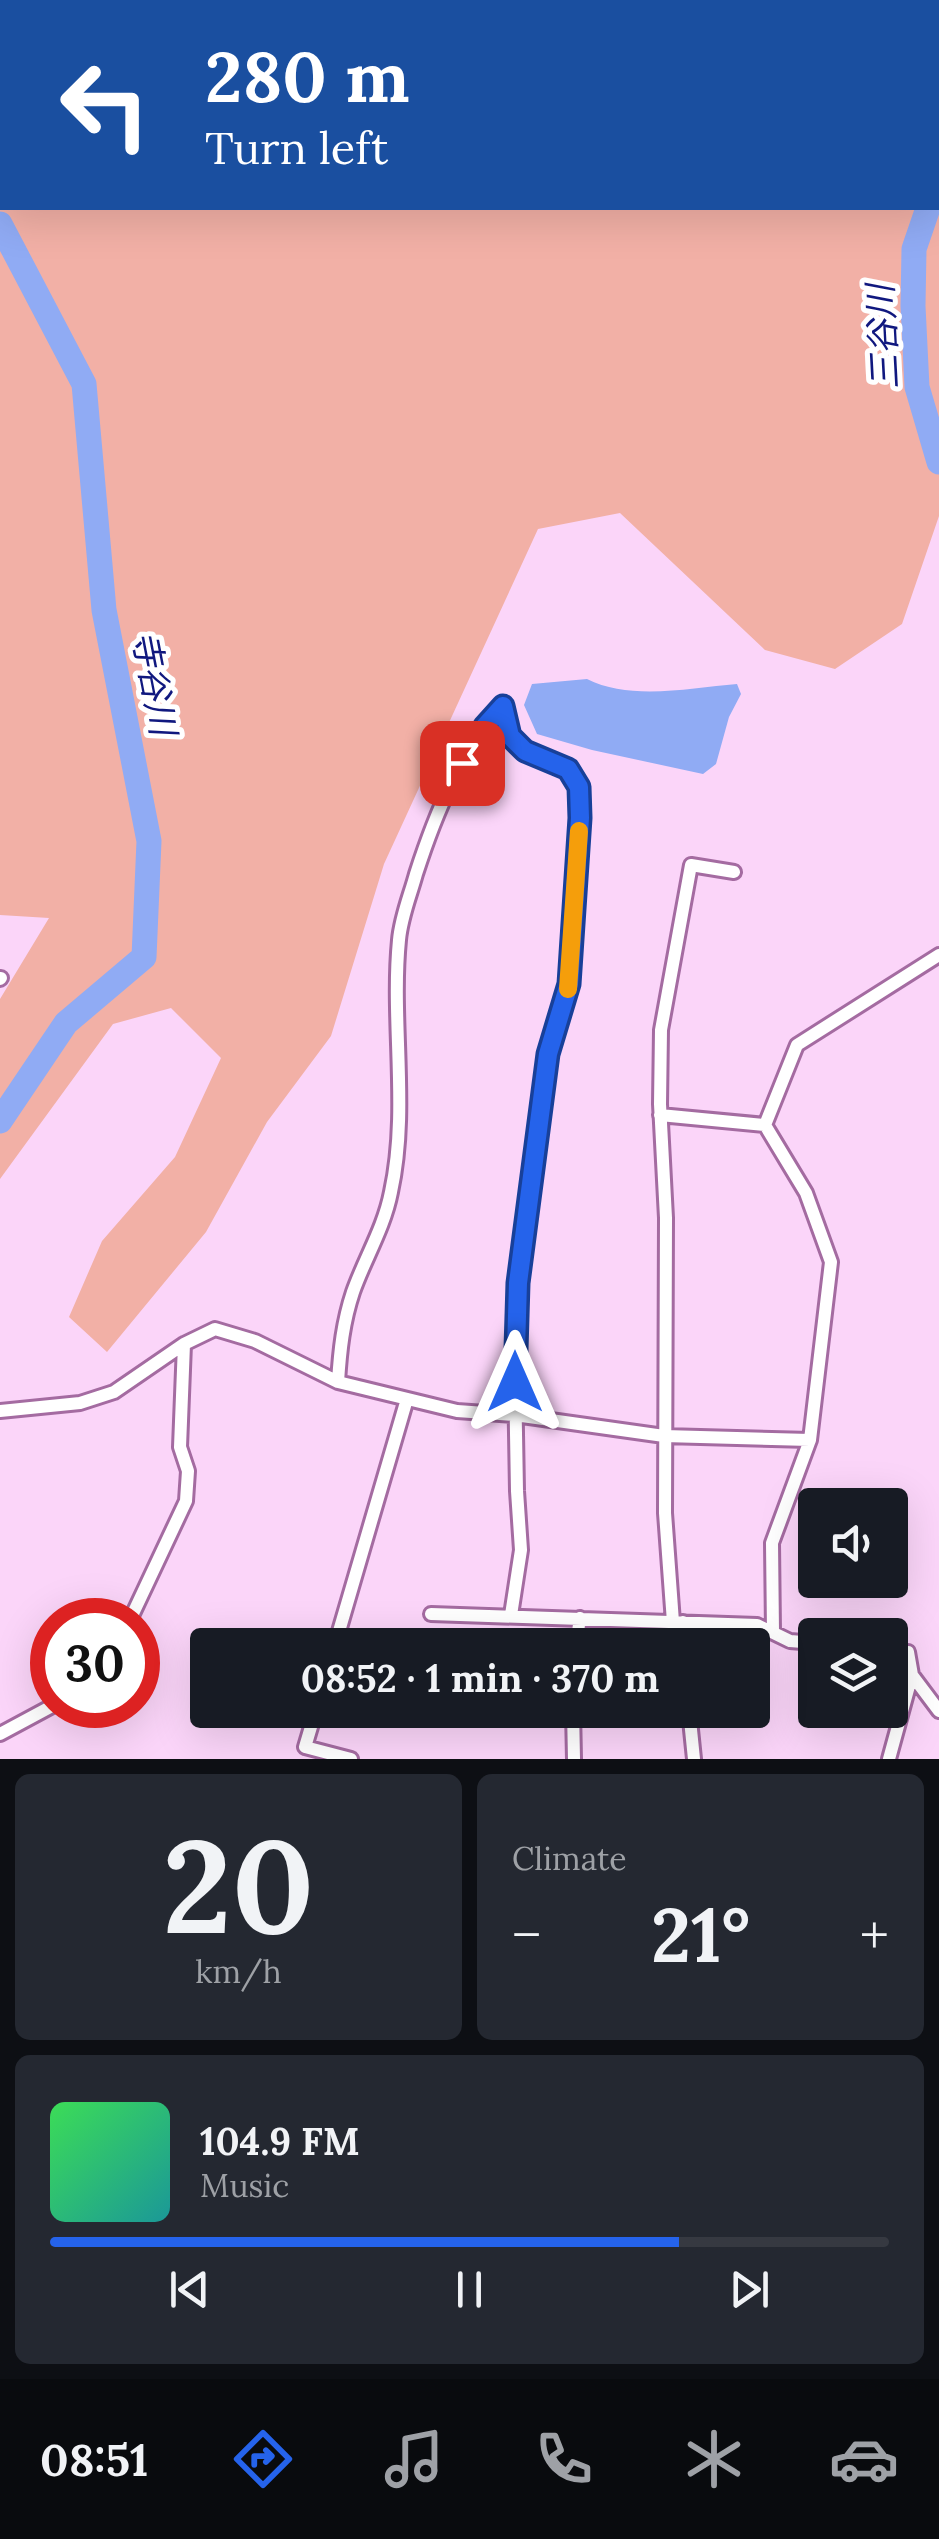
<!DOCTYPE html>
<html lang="en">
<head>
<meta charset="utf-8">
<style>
	:root { --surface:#171b24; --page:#242831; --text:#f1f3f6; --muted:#9ea1a6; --line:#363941; --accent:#2563eb }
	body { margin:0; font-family:Lora,"Noto Sans JP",serif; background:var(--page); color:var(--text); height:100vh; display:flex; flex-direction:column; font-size:38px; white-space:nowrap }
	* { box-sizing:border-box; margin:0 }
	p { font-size:32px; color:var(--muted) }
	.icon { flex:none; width:55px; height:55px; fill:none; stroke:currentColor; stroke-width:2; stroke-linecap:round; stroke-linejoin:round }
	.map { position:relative; height:1759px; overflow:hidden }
	.drawer { display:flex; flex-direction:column; gap:15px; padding:15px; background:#0d0f14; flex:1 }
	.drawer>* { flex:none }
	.banner { position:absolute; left:0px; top:0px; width:940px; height:210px; box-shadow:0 10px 40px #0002; background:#1a4fa0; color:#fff; overflow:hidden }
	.controls { position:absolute; left:798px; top:1488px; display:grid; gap:20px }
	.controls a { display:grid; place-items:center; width:110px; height:110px; border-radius:10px; background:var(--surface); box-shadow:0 10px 40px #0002; font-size:50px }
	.speed { position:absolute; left:30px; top:1598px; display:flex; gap:20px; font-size:50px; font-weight:700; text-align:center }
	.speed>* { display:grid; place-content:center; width:130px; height:130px; border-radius:50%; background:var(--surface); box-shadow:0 10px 40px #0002; line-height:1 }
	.speed .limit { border:15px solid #d22; background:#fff; color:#111 }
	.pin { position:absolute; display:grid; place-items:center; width:85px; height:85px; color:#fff; margin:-42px; border-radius:20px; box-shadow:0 5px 15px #0006 }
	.me { position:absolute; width:110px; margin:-55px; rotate:0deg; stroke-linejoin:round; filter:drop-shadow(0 0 8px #0008) }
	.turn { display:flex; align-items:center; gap:35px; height:210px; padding:0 40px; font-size:45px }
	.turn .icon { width:130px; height:130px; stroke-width:2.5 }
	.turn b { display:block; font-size:70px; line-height:85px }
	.big { font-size:75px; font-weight:800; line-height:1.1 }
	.drawer .card { flex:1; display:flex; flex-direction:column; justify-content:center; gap:15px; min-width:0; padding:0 35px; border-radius:15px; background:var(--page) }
	.drawer .dial { align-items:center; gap:0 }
	.dial b { font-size:130px; line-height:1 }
	.song { display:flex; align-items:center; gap:30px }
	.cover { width:120px; height:120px; border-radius:15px; background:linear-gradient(135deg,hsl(130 70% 55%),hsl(180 70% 35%)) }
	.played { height:10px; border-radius:5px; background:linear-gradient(90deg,var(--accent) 75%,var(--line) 75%) }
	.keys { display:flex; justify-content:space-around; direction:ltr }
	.heat { display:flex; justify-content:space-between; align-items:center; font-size:55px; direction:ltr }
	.drawer .tiles { flex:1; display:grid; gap:15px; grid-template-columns:1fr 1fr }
	.card:last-child { grid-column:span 2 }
	.trip { position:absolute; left:190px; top:1628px; width:580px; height:100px; border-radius:10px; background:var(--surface); box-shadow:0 10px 40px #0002; font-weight:800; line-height:100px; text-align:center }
	.dock { display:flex; height:160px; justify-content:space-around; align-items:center; background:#090b0e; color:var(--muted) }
	.dock .icon { width:70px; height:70px }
	.dock .selected { color:var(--accent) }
	.dock b { font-size:45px; color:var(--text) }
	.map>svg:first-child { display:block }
</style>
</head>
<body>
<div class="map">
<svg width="939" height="1759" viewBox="0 0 939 1759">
	<rect width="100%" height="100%" fill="#fbd5f9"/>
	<!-- green -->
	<path fill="#f2b0a6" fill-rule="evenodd" d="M0,0H939V516L902,624L835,669L765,650L620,513L538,529L384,864L331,1036L267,1122L206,1232L107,1352L69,1317L102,1241L175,1157L221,1058L171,1008L113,1024L0,1179V999L49,918L0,915ZM2,2H938V208H2Z"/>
	<!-- water -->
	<path fill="#90abf4" d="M587,679C630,701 690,688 737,684L741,694L729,717L716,764L703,774L592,750L537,734L524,705L532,684Z"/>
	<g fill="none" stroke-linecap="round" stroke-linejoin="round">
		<!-- river -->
		<path stroke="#90abf4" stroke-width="25" d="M936,2V0
			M938,53L939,66
			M938,190L939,188
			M928,208L914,249L913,306L917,387L939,462
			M0,224L84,384L104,610L149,841L144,957L66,1023L0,1121"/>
		<defs>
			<path id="street" d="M503,706L510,735L525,751L568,769L579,787L580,817L569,985L548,1053L514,1318L517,1491L521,1550L511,1615
				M0,979L1,978
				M660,1115L765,1125
				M338,1382C340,1350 343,1322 353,1292C365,1258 384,1228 391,1192C409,1110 391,1023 399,940C401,917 410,896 416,874C436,812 460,754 503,706
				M0,1411L80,1403L114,1392L184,1344L215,1329L255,1341L338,1382L457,1411L515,1415L664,1436L810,1440
				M431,1614L757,1625L790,1641L815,1643
				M130,1620L186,1501L188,1471L180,1447L184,1344
				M673,1622L665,1513L666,1218L660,1104L661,1030L691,865L734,872
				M683,1622L684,1645
				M773,1632L772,1543L810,1440L831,1262L806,1193L765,1125L797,1045L939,955
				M335,1645L407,1399
				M576,1645L580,1618
				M890,1652H908L912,1675L939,1711
				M316,1710L305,1747L351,1759
				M573,1710L574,1759
				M689,1710L694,1759
				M0,1734L54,1705
				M889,1759L912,1675"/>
		</defs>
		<!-- street casing -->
		<use href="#street" stroke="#a46ba1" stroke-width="18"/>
		<!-- street -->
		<use href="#street" stroke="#fff" stroke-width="12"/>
	</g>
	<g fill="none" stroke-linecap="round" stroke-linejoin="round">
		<defs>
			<path id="route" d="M462,763L485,726L503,706L510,736L525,751L568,769L579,787L580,818L569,984L548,1054L518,1283L515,1382"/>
		</defs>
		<!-- route casing -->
		<use href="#route" stroke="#184099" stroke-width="25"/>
		<!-- route -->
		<use href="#route" stroke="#2563eb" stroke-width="18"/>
		<!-- slow -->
		<path stroke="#f59e0b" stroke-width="18" d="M568,989L579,831"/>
	</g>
	<g text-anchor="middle" stroke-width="10" stroke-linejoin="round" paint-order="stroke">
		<!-- water labels -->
		<g font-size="35" font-style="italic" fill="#10187f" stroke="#fff">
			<text transform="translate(883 337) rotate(-93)" y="12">三谷川</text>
			<text transform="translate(154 683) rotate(79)" y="12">寺谷川</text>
		</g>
	</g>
</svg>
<div class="controls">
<a><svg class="icon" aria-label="sound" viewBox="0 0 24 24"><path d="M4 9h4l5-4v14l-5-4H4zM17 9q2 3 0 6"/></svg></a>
<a><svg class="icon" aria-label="layers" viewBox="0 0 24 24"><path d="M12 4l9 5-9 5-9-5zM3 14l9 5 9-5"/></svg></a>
</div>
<div class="speed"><div class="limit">30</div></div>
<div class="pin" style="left:462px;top:763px;background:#d93025"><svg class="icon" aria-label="arrive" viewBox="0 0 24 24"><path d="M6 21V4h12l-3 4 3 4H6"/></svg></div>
<svg class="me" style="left:515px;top:1382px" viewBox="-20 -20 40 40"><path d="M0-17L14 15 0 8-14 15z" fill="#2563eb" stroke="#fff" stroke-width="4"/></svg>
<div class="trip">08:52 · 1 min · 370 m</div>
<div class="banner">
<div class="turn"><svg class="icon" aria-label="left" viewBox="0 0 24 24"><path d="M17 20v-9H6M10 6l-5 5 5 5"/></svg><div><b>280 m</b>Turn left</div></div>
</div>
</div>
<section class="drawer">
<div class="tiles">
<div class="card dial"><b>20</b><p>km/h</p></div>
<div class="card"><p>Climate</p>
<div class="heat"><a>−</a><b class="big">21°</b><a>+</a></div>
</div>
<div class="card">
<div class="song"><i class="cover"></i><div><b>104.9 FM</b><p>Music</p></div></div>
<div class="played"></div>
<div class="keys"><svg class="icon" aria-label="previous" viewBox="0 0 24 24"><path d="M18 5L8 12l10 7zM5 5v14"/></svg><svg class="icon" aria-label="pause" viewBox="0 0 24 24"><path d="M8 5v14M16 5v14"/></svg><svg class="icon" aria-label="next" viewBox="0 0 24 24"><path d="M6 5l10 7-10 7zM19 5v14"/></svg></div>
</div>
</div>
</section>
<nav class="dock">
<b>08:51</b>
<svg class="icon selected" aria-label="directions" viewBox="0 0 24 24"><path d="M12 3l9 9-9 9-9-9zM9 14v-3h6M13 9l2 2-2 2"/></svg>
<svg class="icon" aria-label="music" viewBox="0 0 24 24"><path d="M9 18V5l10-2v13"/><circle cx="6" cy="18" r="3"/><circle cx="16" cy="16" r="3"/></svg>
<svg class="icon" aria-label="phone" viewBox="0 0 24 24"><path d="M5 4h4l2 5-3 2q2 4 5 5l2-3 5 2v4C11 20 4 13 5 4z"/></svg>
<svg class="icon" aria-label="climate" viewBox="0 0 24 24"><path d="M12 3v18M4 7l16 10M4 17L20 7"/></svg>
<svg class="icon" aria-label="car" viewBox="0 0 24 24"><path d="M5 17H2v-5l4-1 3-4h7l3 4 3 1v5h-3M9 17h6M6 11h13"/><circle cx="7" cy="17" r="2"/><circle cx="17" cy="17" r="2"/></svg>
</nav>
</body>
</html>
